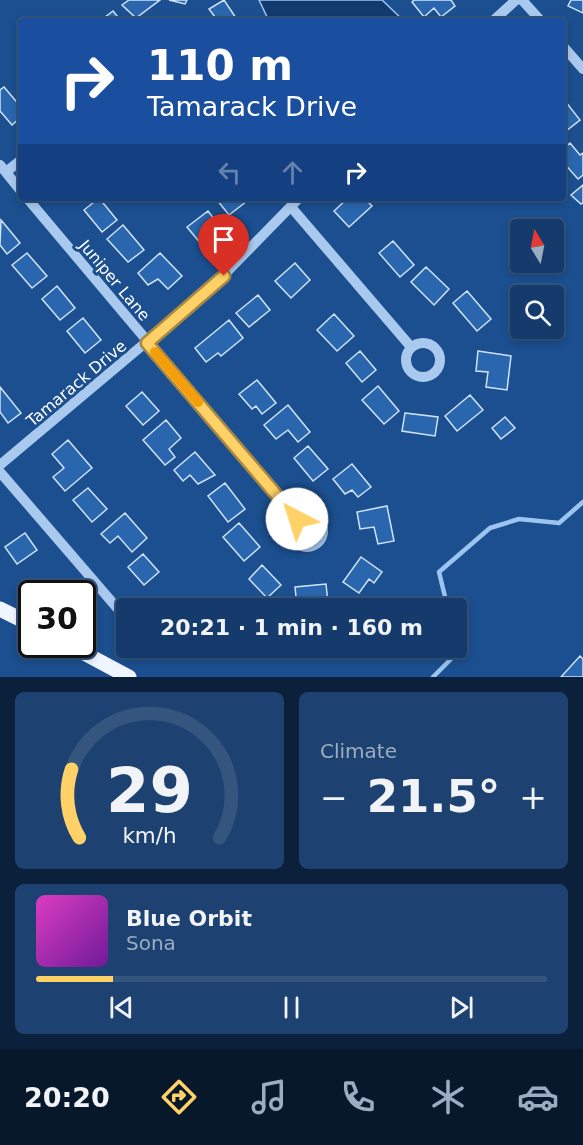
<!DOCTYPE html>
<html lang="en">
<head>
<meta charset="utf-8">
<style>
	:root { --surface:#143b6b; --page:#1d4271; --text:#f1f3f6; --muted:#9dadc1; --line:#33557e; --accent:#ffd166 }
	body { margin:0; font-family:"DejaVu Sans",sans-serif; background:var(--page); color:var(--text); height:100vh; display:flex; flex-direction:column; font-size:22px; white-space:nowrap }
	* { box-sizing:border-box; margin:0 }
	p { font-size:20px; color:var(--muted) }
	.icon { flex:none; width:33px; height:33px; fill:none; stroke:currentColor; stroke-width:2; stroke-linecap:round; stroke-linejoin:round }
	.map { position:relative; height:677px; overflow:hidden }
	.details { display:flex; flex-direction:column; gap:15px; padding:15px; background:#0b203b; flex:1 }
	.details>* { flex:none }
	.guide { position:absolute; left:18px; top:18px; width:548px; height:183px; border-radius:6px; box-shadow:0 3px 9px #0003,0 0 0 2px var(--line); background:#1a4fa0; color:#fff; overflow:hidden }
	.needle { width:39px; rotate:350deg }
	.controls { position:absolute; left:510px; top:219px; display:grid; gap:12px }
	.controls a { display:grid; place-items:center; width:54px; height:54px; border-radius:6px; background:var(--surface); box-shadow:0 3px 9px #0003,0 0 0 2px var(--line); font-size:30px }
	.speed { position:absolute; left:18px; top:580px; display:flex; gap:12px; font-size:30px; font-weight:700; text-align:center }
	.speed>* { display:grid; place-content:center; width:78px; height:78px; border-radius:50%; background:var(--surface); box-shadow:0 3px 9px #0003,0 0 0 2px var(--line); line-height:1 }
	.speed .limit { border:3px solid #111; border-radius:9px; background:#fff; color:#111 }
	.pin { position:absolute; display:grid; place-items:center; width:51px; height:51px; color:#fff; margin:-62px -26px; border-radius:50% 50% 50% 0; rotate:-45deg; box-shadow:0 0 6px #0007 }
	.pin .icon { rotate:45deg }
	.me { position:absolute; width:66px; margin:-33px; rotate:320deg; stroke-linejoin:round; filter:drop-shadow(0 0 4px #0008) }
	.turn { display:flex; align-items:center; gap:21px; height:126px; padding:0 30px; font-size:27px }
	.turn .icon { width:78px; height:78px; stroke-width:2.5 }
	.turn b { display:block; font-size:42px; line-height:51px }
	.lanes { display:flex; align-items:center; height:57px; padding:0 30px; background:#0003; justify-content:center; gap:30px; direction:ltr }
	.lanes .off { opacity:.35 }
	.big { font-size:45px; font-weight:700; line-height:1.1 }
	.details .tile { flex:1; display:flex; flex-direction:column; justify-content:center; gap:9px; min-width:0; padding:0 21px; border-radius:9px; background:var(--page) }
	.details .dial { align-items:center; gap:0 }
	.dial svg { height:156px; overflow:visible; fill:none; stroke:var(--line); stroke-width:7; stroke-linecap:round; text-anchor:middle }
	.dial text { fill:var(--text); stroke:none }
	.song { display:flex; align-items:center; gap:18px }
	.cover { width:72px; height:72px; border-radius:9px; background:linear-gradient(135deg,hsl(310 70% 55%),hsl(280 70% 35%)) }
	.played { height:6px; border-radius:3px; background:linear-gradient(90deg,var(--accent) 15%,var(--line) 15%) }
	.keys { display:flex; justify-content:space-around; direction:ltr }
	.heat { display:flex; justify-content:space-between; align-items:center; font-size:33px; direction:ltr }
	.details .tiles { flex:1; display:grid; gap:15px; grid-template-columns:1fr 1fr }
	.tile:last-child { grid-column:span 2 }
	.trip { position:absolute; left:116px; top:598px; width:351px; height:60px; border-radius:6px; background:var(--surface); box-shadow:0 3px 9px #0003,0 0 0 2px var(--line); font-weight:700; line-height:60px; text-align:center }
	.menu { display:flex; height:96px; justify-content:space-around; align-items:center; background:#08182b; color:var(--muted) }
	.menu .icon { width:42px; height:42px }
	.menu .selected { color:var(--accent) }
	.menu b { font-size:27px; color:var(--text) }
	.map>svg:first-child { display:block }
</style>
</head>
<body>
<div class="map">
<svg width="583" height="677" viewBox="0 0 583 677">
	<rect width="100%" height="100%" fill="#1b4f8f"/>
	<!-- water -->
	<path fill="#123a6d" stroke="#9cc4f0" stroke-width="1.5" d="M259,0H382L404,21H269Z"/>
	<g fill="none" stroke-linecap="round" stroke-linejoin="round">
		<!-- stream -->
		<path stroke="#9cc4f0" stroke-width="4.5" d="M448,609L439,572L490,528L519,519L559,523L583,502
			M433,677L455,655L454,648"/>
	</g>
	<!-- building -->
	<path fill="#2a66ad" stroke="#cfe3fa" stroke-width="1.5" d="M129,0H160L136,18L122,5Z
		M169,0H187L185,4Z
		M224,0L238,21H218L209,9Z
		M414,0H451L455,6L441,17L434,8L424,17L412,2Z
		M571,0H583V13L568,6Z
		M113,11L121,21H100Z
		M4,87L21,107V117L12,125L0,111V90Z
		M562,97L580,120L566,131L562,127Z
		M570,143L580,155L583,153V175L578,179L562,161V150Z
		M583,185V203L581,204L571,195Z
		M99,198L117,220L102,232L84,210Z
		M219,198H251L229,215L217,200Z
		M348,198H364L372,206L349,227L334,211Z
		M208,211L221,228L201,244L187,227Z
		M1,220L20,243L7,254L0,245Z
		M123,225L144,250L128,262L107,239Z
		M393,241L414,265L400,277L379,253Z
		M27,253L47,276L32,288L12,265Z
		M160,253L182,276L168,289L158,279L148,285L138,273Z
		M295,263L310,280L291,298L275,281Z
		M426,267L449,289L434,305L411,282Z
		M57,286L75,308L60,320L42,299Z
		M467,291L491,319L477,331L453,303Z
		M258,295L270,310L249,327L236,313Z
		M334,314L354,336L337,351L317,330Z
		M83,318L101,340L85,353L67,331Z
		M229,320L243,338L221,356L218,353L206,362L195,348Z
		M360,351L376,370L362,382L346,363Z
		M478,351L511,356L507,390L486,387L488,372L476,371Z
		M257,380L276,403L262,414L256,406L252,409L239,394Z
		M378,386L399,411L384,424L362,400Z
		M0,387L21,413L8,423L0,412Z
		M142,392L159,411L143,425L126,406Z
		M470,395L483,410L457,431L445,416Z
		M288,405L310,432L298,442L288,430L276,439L264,425Z
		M405,413L438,417L435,436L402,431Z
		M505,417L515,428L501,439L492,428Z
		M166,420L181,438L169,449L175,457L165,465L143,440Z
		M68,440L92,468L65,491L53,477L64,468L52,454Z
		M308,446L328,469L313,481L294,458Z
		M195,452L215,475L198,484L190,475L183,481L174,470Z
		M352,464L371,487L358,497L352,490L345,494L333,479Z
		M225,483L245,509L228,522L208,496Z
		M88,488L107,509L92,522L73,500Z
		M387,506L394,541L378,544L374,527L360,529L357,512Z
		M125,513L147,538L132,552L118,536L110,543L101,534Z
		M239,523L260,547L244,561L223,537Z
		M25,533L37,550L17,564L5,547Z
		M143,554L159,572L144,585L128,567Z
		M361,557L382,572L374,583L369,579L359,593L343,582Z
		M262,565L281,585L267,598L249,579Z
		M326,584L328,603L297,607L295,587Z
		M580,656L583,659V677H561Z"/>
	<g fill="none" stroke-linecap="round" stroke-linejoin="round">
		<!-- minor -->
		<path stroke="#a9c9ee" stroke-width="10" d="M522,0L541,21
			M493,21L516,0
			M562,45L583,69
			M0,165L21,191
			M6,172L21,160
			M27,198L297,519
			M291,207L411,347
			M406 360a17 17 0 1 1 34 0a17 17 0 1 1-34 0Z
			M0,465L213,286L299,198
			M0,472L124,616
			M291 531a16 16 0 1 1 32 0a16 16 0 1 1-32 0Z"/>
		<!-- major -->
		<path stroke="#f0f6ff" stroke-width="15" d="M0,609L32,625
			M69,645L129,677"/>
	</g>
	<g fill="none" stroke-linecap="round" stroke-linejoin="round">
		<defs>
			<path id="route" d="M224,276L147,343L297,519"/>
		</defs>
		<!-- route casing -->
		<use href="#route" stroke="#a68842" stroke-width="15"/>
		<!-- route -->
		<use href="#route" stroke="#ffd166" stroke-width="10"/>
		<!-- slow -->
		<path stroke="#f59e0b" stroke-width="10" d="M155,352L198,402"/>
	</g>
	<g text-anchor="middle" stroke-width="6" stroke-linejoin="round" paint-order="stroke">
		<!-- street labels -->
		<g font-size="16" fill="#fff" stroke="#1b4f8f">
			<text transform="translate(115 280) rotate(50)" y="6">Juniper Lane</text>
			<text transform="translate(76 383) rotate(-40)" y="6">Tamarack Drive</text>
		</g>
	</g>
</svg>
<div class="controls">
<a><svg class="needle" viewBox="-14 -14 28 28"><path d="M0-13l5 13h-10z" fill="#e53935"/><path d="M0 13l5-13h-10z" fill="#9dadc1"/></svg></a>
<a><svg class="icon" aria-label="search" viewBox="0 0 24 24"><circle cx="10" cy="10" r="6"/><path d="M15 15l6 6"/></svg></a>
</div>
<div class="speed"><div class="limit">30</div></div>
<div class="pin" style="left:224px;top:276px;background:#d93025"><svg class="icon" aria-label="arrive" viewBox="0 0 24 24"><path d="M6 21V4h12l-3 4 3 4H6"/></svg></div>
<svg class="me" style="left:297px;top:519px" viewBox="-20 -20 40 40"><circle r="19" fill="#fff"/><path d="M0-13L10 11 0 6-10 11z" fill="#ffd166"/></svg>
<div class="trip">20:21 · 1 min · 160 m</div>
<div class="guide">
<div class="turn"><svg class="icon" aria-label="right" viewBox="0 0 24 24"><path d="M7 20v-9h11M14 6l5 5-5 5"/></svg><div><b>110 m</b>Tamarack Drive</div></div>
<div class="lanes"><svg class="icon off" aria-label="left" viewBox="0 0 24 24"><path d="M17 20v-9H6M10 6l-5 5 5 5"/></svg><svg class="icon off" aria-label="ahead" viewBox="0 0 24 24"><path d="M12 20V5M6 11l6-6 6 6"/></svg><svg class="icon" aria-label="right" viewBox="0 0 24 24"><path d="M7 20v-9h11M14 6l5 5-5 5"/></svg></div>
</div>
</div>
<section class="details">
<div class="tiles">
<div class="tile dial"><svg viewBox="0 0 100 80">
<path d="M14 69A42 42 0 1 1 86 69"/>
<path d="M14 69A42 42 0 0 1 10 34" stroke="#ffd166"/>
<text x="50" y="56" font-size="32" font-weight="700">29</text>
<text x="50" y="72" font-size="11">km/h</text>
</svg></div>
<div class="tile"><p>Climate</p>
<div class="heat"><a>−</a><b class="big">21.5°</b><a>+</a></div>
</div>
<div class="tile">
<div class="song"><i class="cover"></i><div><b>Blue Orbit</b><p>Sona</p></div></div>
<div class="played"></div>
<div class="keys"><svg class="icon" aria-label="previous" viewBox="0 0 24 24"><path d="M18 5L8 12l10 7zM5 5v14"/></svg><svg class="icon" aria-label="pause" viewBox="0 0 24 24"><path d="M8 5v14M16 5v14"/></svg><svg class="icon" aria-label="next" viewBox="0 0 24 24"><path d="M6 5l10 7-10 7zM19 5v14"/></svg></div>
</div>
</div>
</section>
<nav class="menu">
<b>20:20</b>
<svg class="icon selected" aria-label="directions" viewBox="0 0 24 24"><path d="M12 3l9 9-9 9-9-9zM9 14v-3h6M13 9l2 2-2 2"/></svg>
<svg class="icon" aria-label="music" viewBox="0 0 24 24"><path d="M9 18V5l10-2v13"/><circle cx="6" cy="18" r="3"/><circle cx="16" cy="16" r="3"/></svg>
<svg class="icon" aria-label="phone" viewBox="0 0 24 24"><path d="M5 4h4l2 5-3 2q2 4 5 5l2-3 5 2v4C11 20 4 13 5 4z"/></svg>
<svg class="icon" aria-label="climate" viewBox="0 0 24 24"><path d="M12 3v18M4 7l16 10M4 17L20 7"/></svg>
<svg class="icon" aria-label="car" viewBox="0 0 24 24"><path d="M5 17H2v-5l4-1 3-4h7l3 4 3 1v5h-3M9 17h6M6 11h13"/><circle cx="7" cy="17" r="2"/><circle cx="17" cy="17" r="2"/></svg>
</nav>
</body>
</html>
